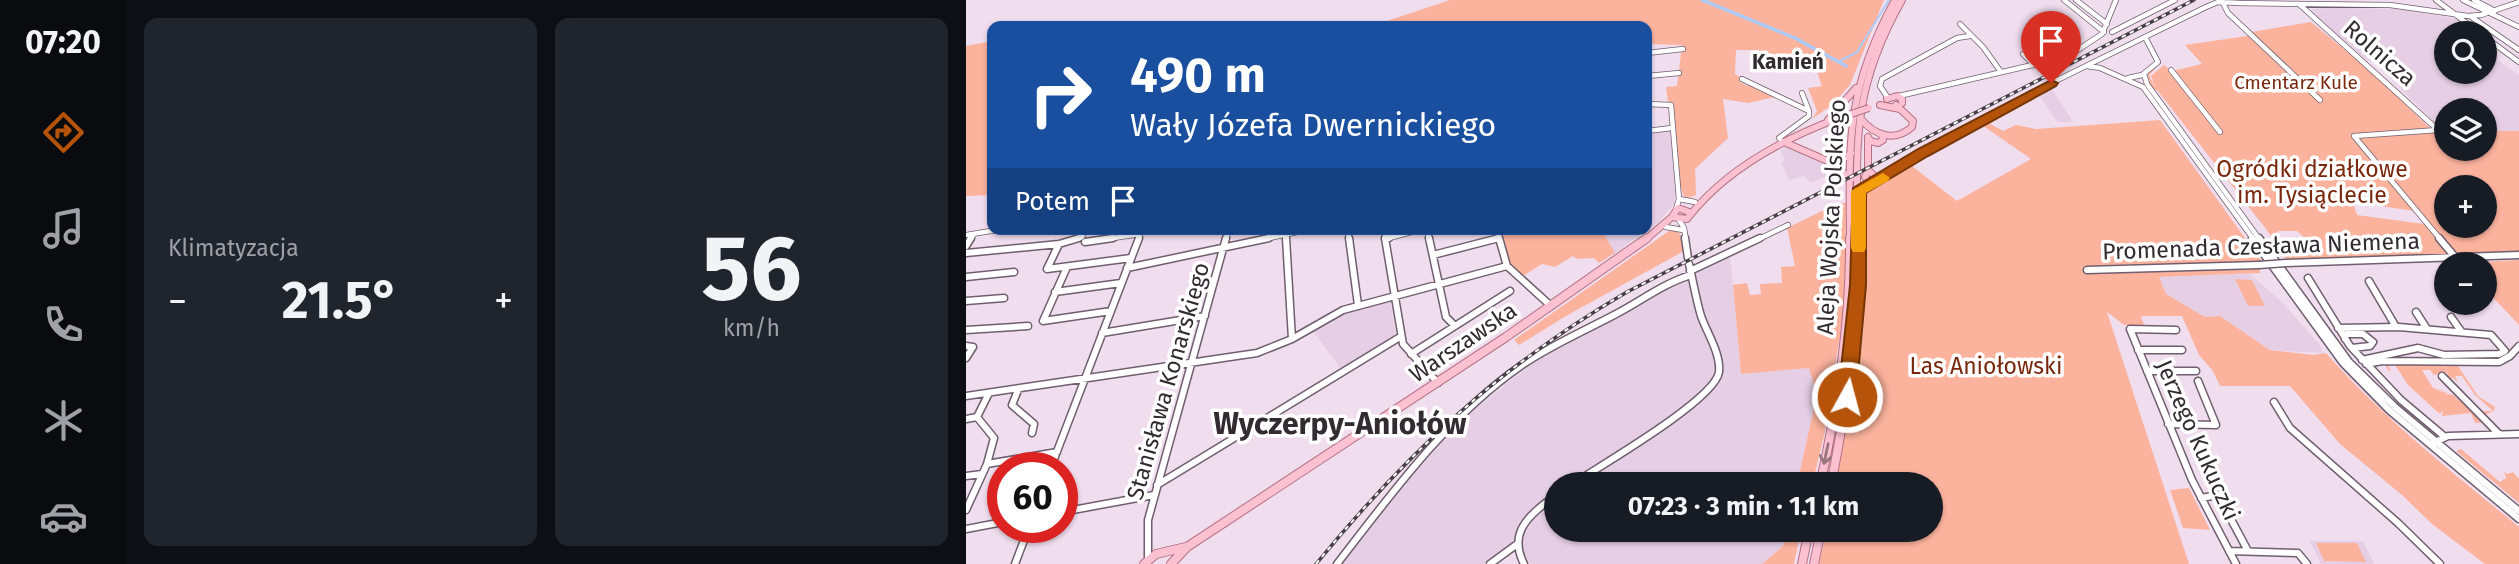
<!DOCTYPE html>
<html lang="pl">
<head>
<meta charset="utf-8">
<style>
	:root { --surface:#171b24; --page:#20242c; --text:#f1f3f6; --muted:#9ea1a6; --accent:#b45309 }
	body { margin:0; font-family:"Fira Sans",sans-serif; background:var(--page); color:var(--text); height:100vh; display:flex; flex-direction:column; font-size:26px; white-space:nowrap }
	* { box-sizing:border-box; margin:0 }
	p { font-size:23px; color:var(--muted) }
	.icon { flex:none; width:38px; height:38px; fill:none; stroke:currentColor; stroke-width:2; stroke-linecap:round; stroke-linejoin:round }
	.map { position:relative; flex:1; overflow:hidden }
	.sheet { display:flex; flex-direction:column; gap:18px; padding:18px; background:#0d0f14; width:840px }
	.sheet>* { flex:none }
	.hud { position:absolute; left:21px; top:21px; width:665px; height:214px; border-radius:14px; box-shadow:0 2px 5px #0004; background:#1a4fa0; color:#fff; overflow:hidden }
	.tools { position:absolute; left:1468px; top:21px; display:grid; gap:14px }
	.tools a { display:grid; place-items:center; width:63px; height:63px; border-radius:50%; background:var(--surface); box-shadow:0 2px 5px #0004; font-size:35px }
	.speed { position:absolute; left:21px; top:452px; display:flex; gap:14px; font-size:35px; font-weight:700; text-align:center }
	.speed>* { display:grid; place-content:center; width:91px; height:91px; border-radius:50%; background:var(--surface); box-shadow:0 2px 5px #0004; line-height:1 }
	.speed .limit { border:10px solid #d22; background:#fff; color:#111 }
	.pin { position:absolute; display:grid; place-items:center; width:60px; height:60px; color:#fff; margin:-72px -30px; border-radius:50% 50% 50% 0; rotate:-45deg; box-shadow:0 0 7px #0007 }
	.pin .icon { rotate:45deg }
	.me { position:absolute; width:77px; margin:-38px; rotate:7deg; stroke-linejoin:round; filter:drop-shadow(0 0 5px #0008) }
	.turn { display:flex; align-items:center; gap:24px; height:147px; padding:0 28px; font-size:32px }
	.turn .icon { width:91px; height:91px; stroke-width:2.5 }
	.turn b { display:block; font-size:49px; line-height:60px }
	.then { display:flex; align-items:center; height:66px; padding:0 28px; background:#0003; gap:14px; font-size:26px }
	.big { font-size:52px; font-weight:700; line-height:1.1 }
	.sheet .tile { flex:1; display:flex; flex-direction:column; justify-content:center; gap:10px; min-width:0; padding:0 24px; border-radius:14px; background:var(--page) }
	.sheet .dial { align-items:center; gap:0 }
	.dial b { font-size:91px; line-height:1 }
	.heat { display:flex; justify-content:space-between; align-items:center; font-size:38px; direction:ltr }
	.sheet .tiles { flex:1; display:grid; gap:18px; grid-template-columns:repeat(2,1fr) }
	.trip { position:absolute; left:578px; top:472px; width:399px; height:70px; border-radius:35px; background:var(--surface); box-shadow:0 2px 5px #0004; font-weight:700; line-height:70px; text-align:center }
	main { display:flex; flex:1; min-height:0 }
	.tabs { display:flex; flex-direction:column; width:126px; justify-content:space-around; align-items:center; background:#090b0e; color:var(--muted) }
	.tabs .icon { width:49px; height:49px }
	.tabs .on { color:var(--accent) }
	.tabs b { font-size:32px; color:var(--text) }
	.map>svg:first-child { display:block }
</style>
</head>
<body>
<main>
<nav class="tabs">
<b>07:20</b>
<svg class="icon on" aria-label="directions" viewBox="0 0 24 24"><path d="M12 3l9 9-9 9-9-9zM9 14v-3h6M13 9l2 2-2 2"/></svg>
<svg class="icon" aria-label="music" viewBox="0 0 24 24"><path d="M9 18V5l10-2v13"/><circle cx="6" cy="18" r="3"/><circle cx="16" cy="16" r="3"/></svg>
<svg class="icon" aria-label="phone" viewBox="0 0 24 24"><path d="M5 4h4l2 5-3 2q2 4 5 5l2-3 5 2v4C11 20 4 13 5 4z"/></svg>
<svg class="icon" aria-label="climate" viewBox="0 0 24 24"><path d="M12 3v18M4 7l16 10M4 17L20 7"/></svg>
<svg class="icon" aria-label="car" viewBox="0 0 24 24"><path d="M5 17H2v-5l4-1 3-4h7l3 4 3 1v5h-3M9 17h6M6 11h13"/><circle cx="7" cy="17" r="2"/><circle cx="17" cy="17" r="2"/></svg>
</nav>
<section class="sheet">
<div class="tiles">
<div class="tile"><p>Klimatyzacja</p>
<div class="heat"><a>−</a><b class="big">21.5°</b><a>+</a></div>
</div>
<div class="tile dial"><b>56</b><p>km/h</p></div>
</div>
</section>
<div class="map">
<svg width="1553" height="564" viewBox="0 0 1553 564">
	<rect width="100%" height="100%" fill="#f0ddee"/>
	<!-- built -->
	<path fill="#e6cfe5" d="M1366,8L1433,9L1491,19L1509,33H1480V72H1519V51L1553,75V131H1519V110H1480V132H1478L1416,70L1429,69L1419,59L1401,60L1354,21L1345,9Z
		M1085,87L1107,122H1091L1072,94Z
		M704,130L710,193L708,204L693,222L649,253L635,229H681V133Z
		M821,147L869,169L870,172L844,183L839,176L823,180L815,162L820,161L814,150Z
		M764,255L775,374L843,368L851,394L831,485H590V530H821L817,546L796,564H565L554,550L530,557L517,564H372L391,538L497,419L571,359Z
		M1284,274L1316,302L1354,345L1357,353L1304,350L1254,316L1239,317L1200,294L1192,277Z
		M424,299L430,335L375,369L346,330L382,310Z
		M1344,541H1397L1408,564H1355Z"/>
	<!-- green -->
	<path fill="#fcb39e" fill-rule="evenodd" d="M484,0H918L884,85L866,105L846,119L851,111L842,88L856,86L849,66L829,61L809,64L812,71L800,72L793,50H770L769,74L776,78L774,82L781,86L784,84L809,97L782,103L757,99L762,138L729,169L730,195L722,198L718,196L713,184L708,108L702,102L700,87L711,86L716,45L681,44V26H406Z
		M1345,22L1408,74L1464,128L1384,135L1448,211L1387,202L1391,215L1458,224L1483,255L1321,261L1300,229L1191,90H1189L1182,82V73L1194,63L1196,62L1183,75L1189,88L1185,76L1198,65L1206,71L1236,64L1219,45L1288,35L1285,32ZM1312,231H1331L1354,251L1337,255L1318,253Z
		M26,41V195L0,196V46Z
		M1194,120L1297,263L1289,264L1295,273L1193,277L1200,294L1239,317L1254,316L1304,350L1348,355L1360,353C1417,418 1486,472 1553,527V564H1519L1466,524L1436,495L1374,444L1324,386H1254L1247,371L1233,355L1216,316H1175L1178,325H1158L1141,312L1223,564H853L861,530H964V485H870L888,379L896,293L898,191L915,179L946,166L991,201L1065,159L1016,125L1021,122L1037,131L1050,125L1070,129Z
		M1519,131H1553V253L1489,255L1392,137L1480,132V149H1519ZM1480,187H1519V226H1480Z
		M872,203H880L879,294L874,335L858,436L846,485H831L851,394L843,368L775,374L767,285L781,283L784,295L795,294L794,284L816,283L815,267L829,266L821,228Z
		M533,229H635L649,253L633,263L628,258L611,259L607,256L589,267L576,264L555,277L543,265Z
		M703,231H711L715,235L718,251L600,316L553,345L548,340Z
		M1553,260V325L1519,289V264L1494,263Z
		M1269,279L1286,280L1299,306H1282Z
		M1417,362L1462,363L1465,366L1464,363H1476L1482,373L1477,363H1490L1512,396L1529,407L1528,411L1518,415L1513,411H1527L1509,395L1496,376H1489L1492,382L1486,377V382L1480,372L1468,375L1464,370H1456L1467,388L1481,392L1468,390L1481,393L1480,396L1482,394L1487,395L1519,422L1509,423L1505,413L1476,416L1477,410L1474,414L1442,385L1429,365H1422L1425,371H1423Z
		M1495,449L1534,482L1540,478L1538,472L1541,474L1547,472L1553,479V503L1490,451Z
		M1223,488L1244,530L1217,528L1204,490Z
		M821,530H835L828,564H796L817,546Z
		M1350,543H1391L1400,562L1358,561Z"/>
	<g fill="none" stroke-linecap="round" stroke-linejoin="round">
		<!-- stream -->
		<path stroke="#adcbf9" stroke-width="2" d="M872,62L891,52L923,0"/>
		<!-- canal -->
		<path stroke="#adcbf9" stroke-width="3.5" d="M736,0L829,38L880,66"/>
		<defs>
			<path id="minor-far1" d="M1098,0L1138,32
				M1110,0L1141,24
				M1470,0L1514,33
				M1497,0L1553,27
				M1508,0L1529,11
				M1256,1L1262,13L1354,100
				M1270,3L1424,5L1502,16L1515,15L1553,2
				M1333,4L1472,130L1388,136L1475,240
				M1504,16L1553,50
				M994,24L1017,47L1035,72
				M1146,32L1209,0
				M1519,37L1553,62
				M681,53L717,49
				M1057,54L1068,65
				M1121,66L1134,68L1177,87L1288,240
				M1205,70L1254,132
				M1178,74L1181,84L1294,240
				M681,76L713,73
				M1162,78L1176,75L1192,62L1179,37
				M776,79L843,111V116L813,138L818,142
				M836,93L843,111
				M933,96L1101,57L1136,34L1150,0
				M922,98L914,86L916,79L991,38L1004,36
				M681,104L705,105L713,199L710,209
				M681,131L706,128
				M913,180L1063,94L1240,7L1252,2L1274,3
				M713,199L729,202
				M713,220L718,228L720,240
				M700,227L717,230
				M320,229L321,240
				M382,229L383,240
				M418,229L420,240
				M461,229L463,240
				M531,229L534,240
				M0,235L37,229
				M419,239L457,229
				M4,240L8,234
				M107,240L116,237L120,229
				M134,240L174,234
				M172,240L176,229
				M260,240L263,229
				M294,240L345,229
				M526,240L533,238
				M791,240L822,225"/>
			<path id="minor" d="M320,238L326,339
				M383,238L392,305
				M419,238L437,344L472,383
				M463,238L480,317L489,326
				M533,238L541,266L585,306
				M719,238L722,258
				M1286,238L1377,363L1423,410L1553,519
				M1293,238L1383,362L1429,407L1553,511
				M1473,238L1489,257
				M419,239L423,238
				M119,242L147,238
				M0,246L5,238
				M0,253L93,244L113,238
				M467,255L533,238
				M1320,263L1553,255
				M101,267L77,321L145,311
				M161,268L303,238
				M81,269L165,258
				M81,269L93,244
				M1121,270L1293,265
				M724,271L794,238
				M0,277L48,272
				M1342,278L1384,346L1435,400L1479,437
				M1403,281L1430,327
				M89,292L155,283
				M0,301L38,298
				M1450,312L1461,329
				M1485,317L1495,331
				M1372,328L1433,327L1525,335L1539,351L1533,354L1478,355L1452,348L1396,360
				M0,330L62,326
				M1210,330L1164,329L1226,480L1270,564
				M136,333L239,316
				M1379,339L1380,334H1397L1407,342L1404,346L1386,348
				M0,346L7,347L0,358
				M1172,350H1216
				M445,354L544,291
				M1400,364L1416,361L1533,362L1544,356L1553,346
				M1181,371H1230
				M1476,376L1533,434
				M52,390L46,405L68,424L66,433
				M0,396L291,353L326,339L377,310L541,266
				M1308,402L1324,428L1432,523L1474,564
				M0,419L11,417
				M1202,424L1250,425L1232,381
				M1467,443L1482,436L1553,434
				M21,464L28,438L11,417L22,395
				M85,467L173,238
				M0,476L16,474
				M191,485L434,337
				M605,485C632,467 749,400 753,372C755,354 741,333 735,316C730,299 727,281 723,264
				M1235,498L1252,495L1282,551
				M0,510L21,464L91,452
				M96,512L188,495
				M0,529L37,522
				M1263,551L1332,553L1341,564
				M182,560V520L260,238
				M49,564L63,527
				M371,564C426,493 481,417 556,365C585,345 618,331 650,314C675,301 698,283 725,275
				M524,564L550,545
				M558,564C541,531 565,514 590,495"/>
			<path id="major-far1" d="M921,99L931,96L936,99V103
				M914,105L934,109
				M894,118C908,135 928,143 946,127L947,121L930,105
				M862,120L890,88
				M902,137L904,141L912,143L917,140L916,135
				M902,140V170L899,177L905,183
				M818,142L864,162L885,179
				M864,162L876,160L885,153
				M892,191L913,180L902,170
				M706,217L721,219C757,172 815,140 870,119
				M706,217L712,208L723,212
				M679,240L706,217
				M884,240C883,140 880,90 929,0
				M892,240C890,141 886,89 936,0"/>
			<path id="major" d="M854,485C872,404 885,322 884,238
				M865,485C881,403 893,321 892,238
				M178,564L190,554L220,547
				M205,564L221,547L540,337L681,238
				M836,564L843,530
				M848,564L855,530"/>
		</defs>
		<!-- minor-far1 casing -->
		<use href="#minor-far1" stroke="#6f5f6e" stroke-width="6"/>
		<!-- minor casing -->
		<use href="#minor" stroke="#6f5f6e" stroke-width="9"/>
		<!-- major-far1 casing -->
		<use href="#major-far1" stroke="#b47185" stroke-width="8"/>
		<!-- major casing -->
		<use href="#major" stroke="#b47185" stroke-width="10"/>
		<!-- minor-far1 -->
		<use href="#minor-far1" stroke="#fff" stroke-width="4.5"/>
		<!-- minor -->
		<use href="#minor" stroke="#fff" stroke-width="6"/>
		<!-- major-far1 -->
		<use href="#major-far1" stroke="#fcc1d1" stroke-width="6"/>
		<!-- major -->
		<use href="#major" stroke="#fcc1d1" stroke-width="8"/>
		<defs>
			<path id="rail" d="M350,564C443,451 534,366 661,292L1228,0"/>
		</defs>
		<!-- rail casing -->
		<use href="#rail" stroke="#473f46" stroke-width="3.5"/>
		<!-- rail -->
		<use href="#rail" stroke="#fff" stroke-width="2" stroke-dasharray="4.5" stroke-linecap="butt"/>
		<defs>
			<path id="minor-bridge" d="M1293,265L1320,263"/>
			<path id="major-bridge" d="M870,119L903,108"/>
		</defs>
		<!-- minor-bridge casing -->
		<use href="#minor-bridge" stroke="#6f5f6e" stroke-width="9" stroke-linecap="butt"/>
		<!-- major-bridge casing -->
		<use href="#major-bridge" stroke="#b47185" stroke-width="8" stroke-linecap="butt"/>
		<!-- minor-bridge -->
		<use href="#minor-bridge" stroke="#fff" stroke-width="6"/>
		<!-- major-bridge -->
		<use href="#major-bridge" stroke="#fcc1d1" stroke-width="6"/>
	</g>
	<!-- one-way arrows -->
	<defs><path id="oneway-shaft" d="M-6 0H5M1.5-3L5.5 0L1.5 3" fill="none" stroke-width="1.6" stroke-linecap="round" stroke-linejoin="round" transform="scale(1.75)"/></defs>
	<use stroke="#977681" href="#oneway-shaft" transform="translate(860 454) rotate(102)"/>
	<!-- route -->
	<path fill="#b45309" stroke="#753606" stroke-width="2" d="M1085,80L1092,83L1090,86L962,156L900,193V285L890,397L887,402L881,404L874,402L872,397L884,285L887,188L952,149Z"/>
	<!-- slow -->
	<path fill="#f59e0b" d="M917,173L924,178L922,181L900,193V248L898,252H887L885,248V191Z"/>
	<g text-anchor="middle" stroke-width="7" stroke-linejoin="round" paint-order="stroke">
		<!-- far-park labels -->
		<g font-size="19" fill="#7a280d" stroke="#fff">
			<text x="1330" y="89">Cmentarz Kule</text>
		</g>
		<!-- far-neighbourhood labels -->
		<g font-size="21" font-weight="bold" fill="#322b31" stroke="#fff">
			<text x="822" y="69">Kamień</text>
		</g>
		<!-- street labels -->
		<g font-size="23" fill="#322b31" stroke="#fff">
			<text transform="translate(1414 53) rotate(41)" y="8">Rolnicza</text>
			<text transform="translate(865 217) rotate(-87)" y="8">Aleja Wojska Polskiego</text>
			<text transform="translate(1295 246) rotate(-2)" y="8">Promenada Czesława Niemena</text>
			<text transform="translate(497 342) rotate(-34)" y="8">Warszawska</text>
			<text transform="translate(202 381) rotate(-74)" y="8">Stanisława Konarskiego</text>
			<text transform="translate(1232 440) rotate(66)" y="8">Jerzego Kukuczki</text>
		</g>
		<!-- park labels -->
		<g font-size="23" fill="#7a280d" stroke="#fff">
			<text x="1346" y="177">Ogródki działkowe<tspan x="1346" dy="26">im. Tysiąclecie</tspan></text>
			<text x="1020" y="374">Las Aniołowski</text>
		</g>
		<!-- district labels -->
		<g font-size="30" font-weight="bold" fill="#322b31" stroke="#fff">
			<text x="374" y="434">Wyczerpy-Aniołów</text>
		</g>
	</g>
</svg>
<div class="tools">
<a><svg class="icon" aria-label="search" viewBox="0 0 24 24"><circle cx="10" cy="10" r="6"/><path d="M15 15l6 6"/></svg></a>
<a><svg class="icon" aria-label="layers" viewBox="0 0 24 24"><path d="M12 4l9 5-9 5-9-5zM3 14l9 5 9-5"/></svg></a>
<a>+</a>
<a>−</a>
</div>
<div class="speed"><div class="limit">60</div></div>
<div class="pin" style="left:1085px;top:83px;background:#d93025"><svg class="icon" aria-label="arrive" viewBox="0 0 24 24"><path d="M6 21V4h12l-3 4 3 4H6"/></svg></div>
<svg class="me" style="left:881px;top:397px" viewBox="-20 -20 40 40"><circle r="17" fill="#b45309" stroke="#fff" stroke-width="3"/><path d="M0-11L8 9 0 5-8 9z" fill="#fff"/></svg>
<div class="trip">07:23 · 3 min · 1.1 km</div>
<div class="hud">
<div class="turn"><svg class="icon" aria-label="right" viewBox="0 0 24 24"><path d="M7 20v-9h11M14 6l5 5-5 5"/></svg><div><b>490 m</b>Wały Józefa Dwernickiego</div></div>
<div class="then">Potem<svg class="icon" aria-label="arrive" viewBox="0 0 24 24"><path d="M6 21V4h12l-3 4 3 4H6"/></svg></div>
</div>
</div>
</main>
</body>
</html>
